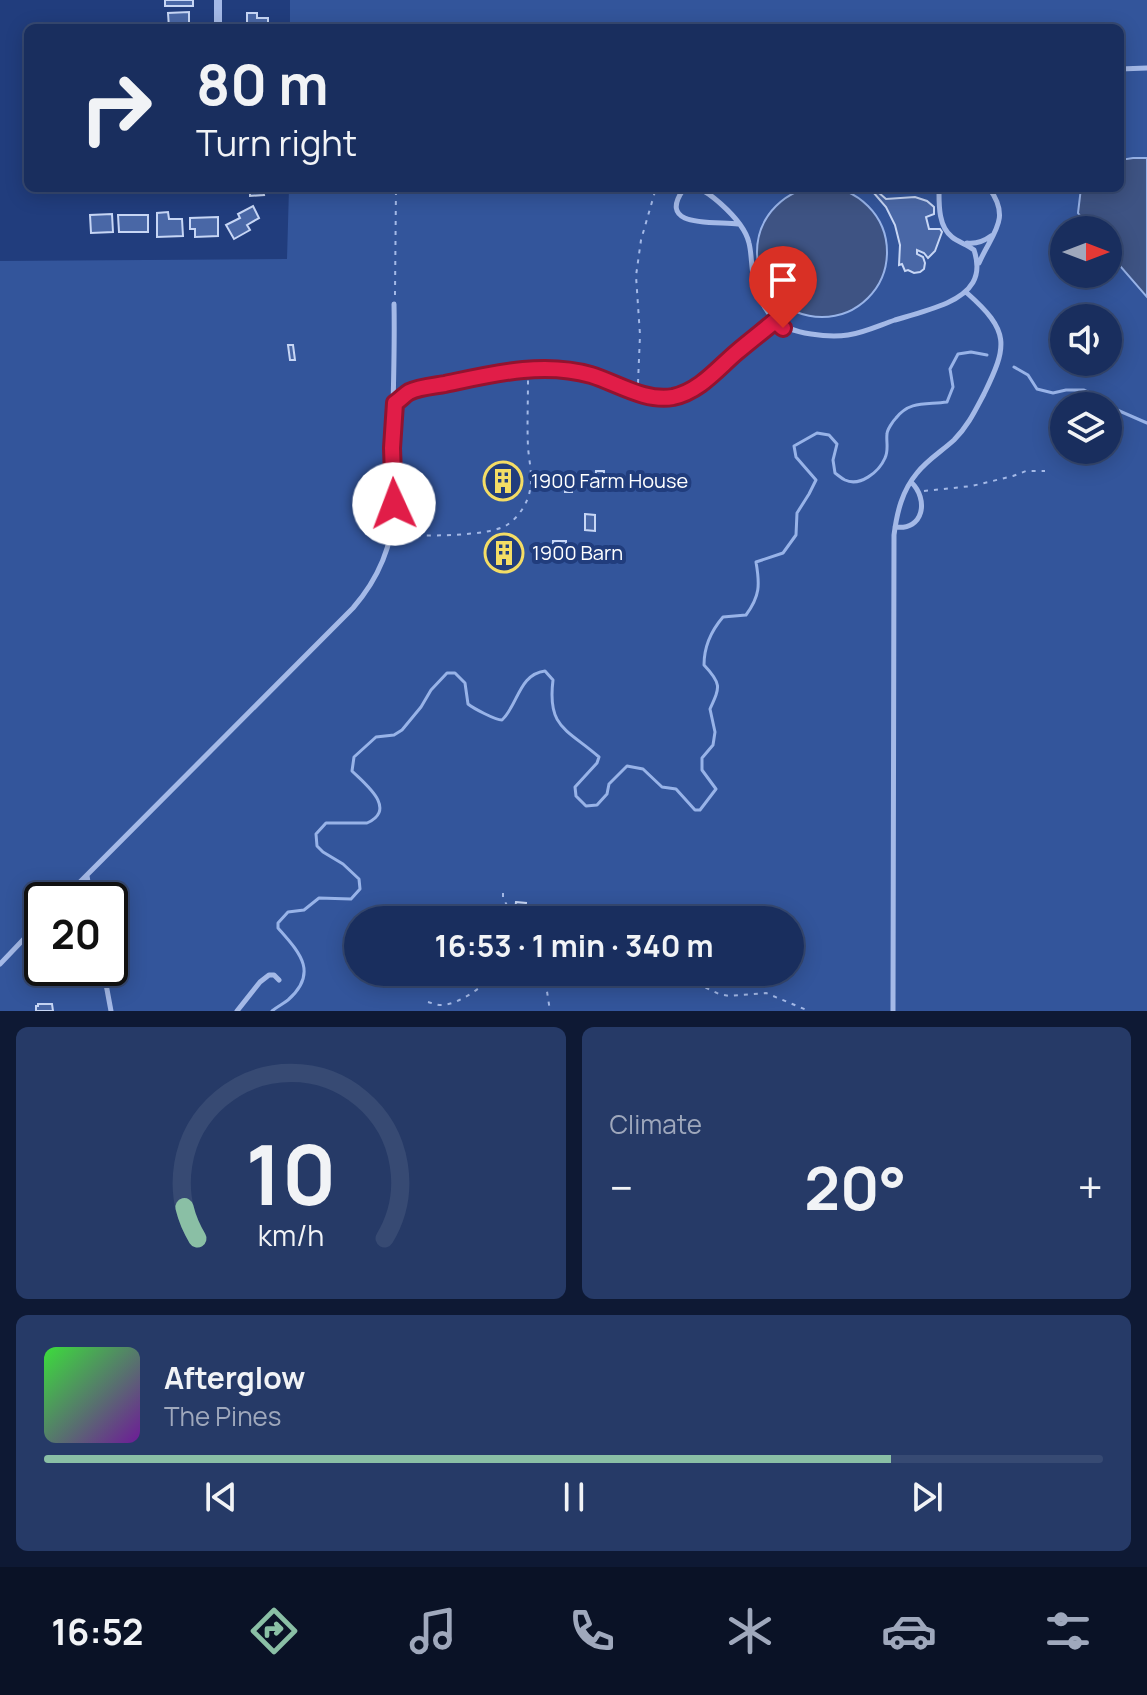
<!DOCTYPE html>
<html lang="en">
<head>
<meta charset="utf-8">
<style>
	:root { --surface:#192e5e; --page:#263a67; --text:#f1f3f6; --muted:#9fa8bc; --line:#374a73; --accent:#8abfa5 }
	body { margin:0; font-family:Manrope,sans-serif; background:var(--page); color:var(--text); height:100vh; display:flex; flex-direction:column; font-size:30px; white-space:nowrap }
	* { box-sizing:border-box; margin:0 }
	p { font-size:26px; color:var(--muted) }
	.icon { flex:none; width:44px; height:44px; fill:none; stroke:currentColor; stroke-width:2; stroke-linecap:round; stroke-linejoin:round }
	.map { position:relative; height:1011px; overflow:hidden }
	.panel { display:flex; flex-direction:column; gap:16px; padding:16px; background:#0e1934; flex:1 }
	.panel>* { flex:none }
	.hud { position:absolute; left:24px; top:24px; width:1100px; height:168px; border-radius:12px; box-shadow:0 4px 20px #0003,0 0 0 2px var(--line); background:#192e5e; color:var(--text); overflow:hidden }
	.needle { width:52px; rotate:90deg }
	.controls { position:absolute; left:1050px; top:216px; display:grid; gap:16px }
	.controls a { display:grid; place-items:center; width:72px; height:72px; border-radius:50%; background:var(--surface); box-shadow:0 4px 20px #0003,0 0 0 2px var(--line); font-size:40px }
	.speed { position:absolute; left:24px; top:882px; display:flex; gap:16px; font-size:40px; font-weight:700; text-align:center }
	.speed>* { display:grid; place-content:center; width:104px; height:104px; border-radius:50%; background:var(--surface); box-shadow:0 4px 20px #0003,0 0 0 2px var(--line); line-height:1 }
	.speed .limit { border:4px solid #111; border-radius:12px; background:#fff; color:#111 }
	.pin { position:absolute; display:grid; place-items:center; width:68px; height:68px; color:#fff; margin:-82px -34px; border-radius:50% 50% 50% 0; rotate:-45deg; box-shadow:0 0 8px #0007 }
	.pin .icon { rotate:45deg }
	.me { position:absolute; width:88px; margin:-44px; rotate:358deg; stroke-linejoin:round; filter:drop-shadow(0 0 6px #0008) }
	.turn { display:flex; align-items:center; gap:28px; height:168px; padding:0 40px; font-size:36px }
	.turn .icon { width:104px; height:104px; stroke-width:2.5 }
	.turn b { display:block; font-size:56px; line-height:68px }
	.big { font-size:60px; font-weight:700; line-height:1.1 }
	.panel .card { flex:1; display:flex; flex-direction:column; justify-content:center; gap:12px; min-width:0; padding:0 28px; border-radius:12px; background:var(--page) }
	.panel .dial { align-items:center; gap:0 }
	.dial svg { height:208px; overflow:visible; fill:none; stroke:var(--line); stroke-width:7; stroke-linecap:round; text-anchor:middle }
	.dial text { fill:var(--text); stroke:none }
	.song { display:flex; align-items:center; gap:24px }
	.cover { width:96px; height:96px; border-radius:12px; background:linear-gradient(135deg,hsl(120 70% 55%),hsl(280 70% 35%)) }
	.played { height:8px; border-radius:4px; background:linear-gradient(90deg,var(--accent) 80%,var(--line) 80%) }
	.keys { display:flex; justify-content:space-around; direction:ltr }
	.heat { display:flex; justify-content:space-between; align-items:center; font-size:44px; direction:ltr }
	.panel .tiles { flex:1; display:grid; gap:16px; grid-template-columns:1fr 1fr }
	.card:last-child { grid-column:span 2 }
	.trip { position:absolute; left:344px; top:906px; width:460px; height:80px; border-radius:40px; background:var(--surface); box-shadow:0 4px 20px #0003,0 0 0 2px var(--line); font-weight:700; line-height:80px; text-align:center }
	.menu { display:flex; height:128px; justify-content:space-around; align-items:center; background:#0a1226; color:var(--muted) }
	.menu .icon { width:56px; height:56px }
	.menu .current { color:var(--accent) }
	.menu b { font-size:36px; color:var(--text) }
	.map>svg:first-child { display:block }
</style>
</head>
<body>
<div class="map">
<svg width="1147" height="1011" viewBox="0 0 1147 1011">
	<rect width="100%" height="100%" fill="#213d7d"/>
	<!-- green -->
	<path fill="#33559b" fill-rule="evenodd" d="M290,0H1147V1011H0V261L287,259L289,188H1120V28H290ZM1064,230H1108V274H1064ZM1064,318H1108V362H1064ZM1064,406H1108V450H1064ZM42,900H110V968H42ZM358,920H790V972H358Z"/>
	<!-- water -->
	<path fill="#3e5383" stroke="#98b3e8" stroke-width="2" d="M1133,158H1147V297L1108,252V230H1091L1078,213L1081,188H1120V160Z
		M757 252a65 65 0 1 1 130 0a65 65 0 1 1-130 0Z"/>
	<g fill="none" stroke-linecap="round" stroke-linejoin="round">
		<!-- stream -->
		<path stroke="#98b3e8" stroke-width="3" d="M1014,367L1028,375L1037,389L1053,393L1066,390H1084L1098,397L1108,406
			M1108,406L1147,423
			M272,1011C278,1006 283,1004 288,1000C320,972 298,951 278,928V923L288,912L304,910L319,898L351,899L360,889L359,879L343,864L323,852L317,846L316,834L326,823H367C398,809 365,784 352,771L354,757L376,737L394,735L402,730L421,707L431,690L447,673H455L465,683L468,704C473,708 495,720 502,720C518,705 519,674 545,671L553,680C547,728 567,729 599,757L597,763L575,787L576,796L586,806L597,805L607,794L609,784L627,766L643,769L662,787L676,789L695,810H700L716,789L702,770V758L713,745L715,732L710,709C720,687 722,684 704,665C704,646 711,631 723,617L746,615C760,596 760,585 756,562L783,553L796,535L797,513L809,494L816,480L796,457L794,446L817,433L829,435L837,444L833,460L835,473C838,475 841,478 845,480C860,487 879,472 885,458C889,450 886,442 887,434C887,430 893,421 896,418C910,400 927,405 947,402L953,387L950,369L958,354L971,352L987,355"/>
	</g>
	<!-- building -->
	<path fill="#4967a6" stroke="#c7d6f5" stroke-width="2" d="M165,0H193V6H165Z
		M189,12V28H169L168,13Z
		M247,13H257V18H268V28H247Z
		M250,188H272V191H263L264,195L250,196Z
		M873,192H878L886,199L915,197L927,201L934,207V214L926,217L929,229H940L942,232L935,251L928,258L924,253L917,250V254L923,257L925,263L924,269L920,272L914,273L908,270L905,271L902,264L899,265L900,245L895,225L886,207Z
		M253,206L259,218L247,225L250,230L234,239L226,225L240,218L238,214Z
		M168,212L169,219H182L183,236L157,237V213Z
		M112,214L113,232L91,233L90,215Z
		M118,215H148V232H119Z
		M218,217V236L195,237V229H190V218Z
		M288,345H293L295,360H290Z
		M596,471H604L603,488H595Z
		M493,473H514L513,488H493Z
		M565,482H572V492H565Z
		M585,514L595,515V531L585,530Z
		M492,540L516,541V566H492Z
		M553,541H566V555H553Z
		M516,902L526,903L525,911L515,910Z
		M38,1004H52L53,1011H36V1006H38Z"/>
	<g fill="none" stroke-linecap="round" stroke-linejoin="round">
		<!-- path -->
		<path stroke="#a4b9e7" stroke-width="2" stroke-dasharray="4 6" stroke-linecap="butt" d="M395,295L396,188
			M638,383L640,335L636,276L641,240L656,188
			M924,491L972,486L1013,476L1026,471H1045
			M397,535C420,536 488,537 507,525C518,518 528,503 530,490C533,476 529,461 528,447C527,425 528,402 528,379
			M503,893V898L515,920
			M544,972L550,1011
			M648,972L689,980L719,994L729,996L766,993L809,1011
			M428,1002C432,1003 436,1005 441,1005C460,1005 485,984 499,972"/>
		<!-- service -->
		<path stroke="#a4b9e7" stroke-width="5" d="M1120,69L1147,68
			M689,188L683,190C656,229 717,221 738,224
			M695,188C705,190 713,197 721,204C731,213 746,229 749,243C752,255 751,268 754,280C763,314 776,329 811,334C823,336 836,337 848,335C863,333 880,325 895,320C912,315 931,310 947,303C971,292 983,277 974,250C968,245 958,242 952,237C938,226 939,204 939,188
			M967,243C976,244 983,242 991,236
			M979,263C992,233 1012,219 989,188
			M395,403L408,392L418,389C467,379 515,367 565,370C602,373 642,406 678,395C703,387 717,368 737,352C749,341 763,331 775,321
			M895,527C924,531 929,499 911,482
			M87,876L91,900
			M62,900L353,608C379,578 394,542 394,502C394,483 392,465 392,446C393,399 395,352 394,304
			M0,964L42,920
			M103,968L111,1011
			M237,1011L260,982L269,975H274L279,980
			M893,1011L894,535C897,512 902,491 917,473C927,460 942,451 954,440C968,426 975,411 984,394C1008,345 1010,331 967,293"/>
		<!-- minor -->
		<path stroke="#a4b9e7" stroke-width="8" d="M218,28V0
			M80,190L218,188"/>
	</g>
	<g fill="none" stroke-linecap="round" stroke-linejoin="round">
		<defs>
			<path id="route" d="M394,504L392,448L395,403C400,400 404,395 409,392C419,387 434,386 445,384C492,374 543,361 591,375C617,383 645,402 673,397C700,391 717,369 737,352C750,341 763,331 775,321L783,328"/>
		</defs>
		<!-- route casing -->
		<use href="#route" stroke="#92132f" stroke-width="20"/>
		<!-- route -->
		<use href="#route" stroke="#e11d48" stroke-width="14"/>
	</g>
	<!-- icons -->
	<defs>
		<symbol id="building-ring" viewBox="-11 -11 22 22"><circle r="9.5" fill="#213d7d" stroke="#f4dd65" stroke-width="1.5"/><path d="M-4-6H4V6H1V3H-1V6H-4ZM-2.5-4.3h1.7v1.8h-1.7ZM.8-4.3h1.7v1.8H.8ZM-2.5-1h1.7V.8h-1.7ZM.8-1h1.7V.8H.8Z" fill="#f4dd65"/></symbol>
	</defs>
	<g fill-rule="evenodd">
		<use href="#building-ring" x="481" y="459" width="44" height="44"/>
		<use href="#building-ring" x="482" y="531" width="44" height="44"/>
	</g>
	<g text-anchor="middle" stroke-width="8" stroke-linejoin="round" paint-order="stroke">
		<!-- poi labels -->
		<g font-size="20" fill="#fff" stroke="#213d7d" text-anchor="start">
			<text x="531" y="488">1900 Farm House</text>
			<text x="532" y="560">1900 Barn</text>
		</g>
	</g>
</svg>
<div class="controls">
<a><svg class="needle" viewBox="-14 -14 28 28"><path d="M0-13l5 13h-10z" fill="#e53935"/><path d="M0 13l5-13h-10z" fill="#9fa8bc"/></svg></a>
<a><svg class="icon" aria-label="sound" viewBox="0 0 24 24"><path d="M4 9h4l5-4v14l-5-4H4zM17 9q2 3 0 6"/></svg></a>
<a><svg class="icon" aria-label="layers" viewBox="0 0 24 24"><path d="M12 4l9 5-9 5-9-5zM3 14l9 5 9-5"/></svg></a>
</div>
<div class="speed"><div class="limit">20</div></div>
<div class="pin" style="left:783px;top:328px;background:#d93025"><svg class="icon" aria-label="arrive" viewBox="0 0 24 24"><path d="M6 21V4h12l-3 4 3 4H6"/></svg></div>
<svg class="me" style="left:394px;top:504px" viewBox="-20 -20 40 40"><circle r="19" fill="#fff"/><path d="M0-13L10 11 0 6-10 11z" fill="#e11d48"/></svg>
<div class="trip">16:53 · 1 min · 340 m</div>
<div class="hud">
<div class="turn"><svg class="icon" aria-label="right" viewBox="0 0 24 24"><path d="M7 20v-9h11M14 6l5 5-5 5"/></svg><div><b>80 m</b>Turn right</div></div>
</div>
</div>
<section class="panel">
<div class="tiles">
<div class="card dial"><svg viewBox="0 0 100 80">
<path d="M14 69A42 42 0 1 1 86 69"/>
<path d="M14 69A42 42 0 0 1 9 57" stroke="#8abfa5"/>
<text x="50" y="56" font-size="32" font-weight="700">10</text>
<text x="50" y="72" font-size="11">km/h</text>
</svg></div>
<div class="card"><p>Climate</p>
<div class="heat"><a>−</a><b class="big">20°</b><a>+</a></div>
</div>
<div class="card">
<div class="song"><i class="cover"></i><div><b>Afterglow</b><p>The Pines</p></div></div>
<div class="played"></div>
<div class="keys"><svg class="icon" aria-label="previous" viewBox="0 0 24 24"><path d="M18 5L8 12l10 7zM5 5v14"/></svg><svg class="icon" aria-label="pause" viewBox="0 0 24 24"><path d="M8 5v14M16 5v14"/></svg><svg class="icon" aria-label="next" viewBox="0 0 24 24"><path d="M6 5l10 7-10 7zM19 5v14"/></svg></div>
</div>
</div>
</section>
<nav class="menu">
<b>16:52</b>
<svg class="icon current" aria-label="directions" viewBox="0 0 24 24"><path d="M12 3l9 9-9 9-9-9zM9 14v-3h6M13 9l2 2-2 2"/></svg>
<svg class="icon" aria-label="music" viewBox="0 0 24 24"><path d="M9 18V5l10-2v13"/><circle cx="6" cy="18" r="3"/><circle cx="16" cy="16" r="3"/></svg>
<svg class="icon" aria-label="phone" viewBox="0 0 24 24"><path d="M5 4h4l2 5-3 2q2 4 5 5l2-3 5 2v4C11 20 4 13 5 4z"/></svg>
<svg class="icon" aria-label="climate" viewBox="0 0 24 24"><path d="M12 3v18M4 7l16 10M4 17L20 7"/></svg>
<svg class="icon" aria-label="car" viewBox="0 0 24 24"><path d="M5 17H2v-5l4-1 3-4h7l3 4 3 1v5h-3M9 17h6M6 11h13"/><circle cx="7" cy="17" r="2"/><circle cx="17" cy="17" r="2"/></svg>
<svg class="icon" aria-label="filters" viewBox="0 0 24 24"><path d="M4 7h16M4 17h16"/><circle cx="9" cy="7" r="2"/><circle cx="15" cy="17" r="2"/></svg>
</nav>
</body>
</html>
